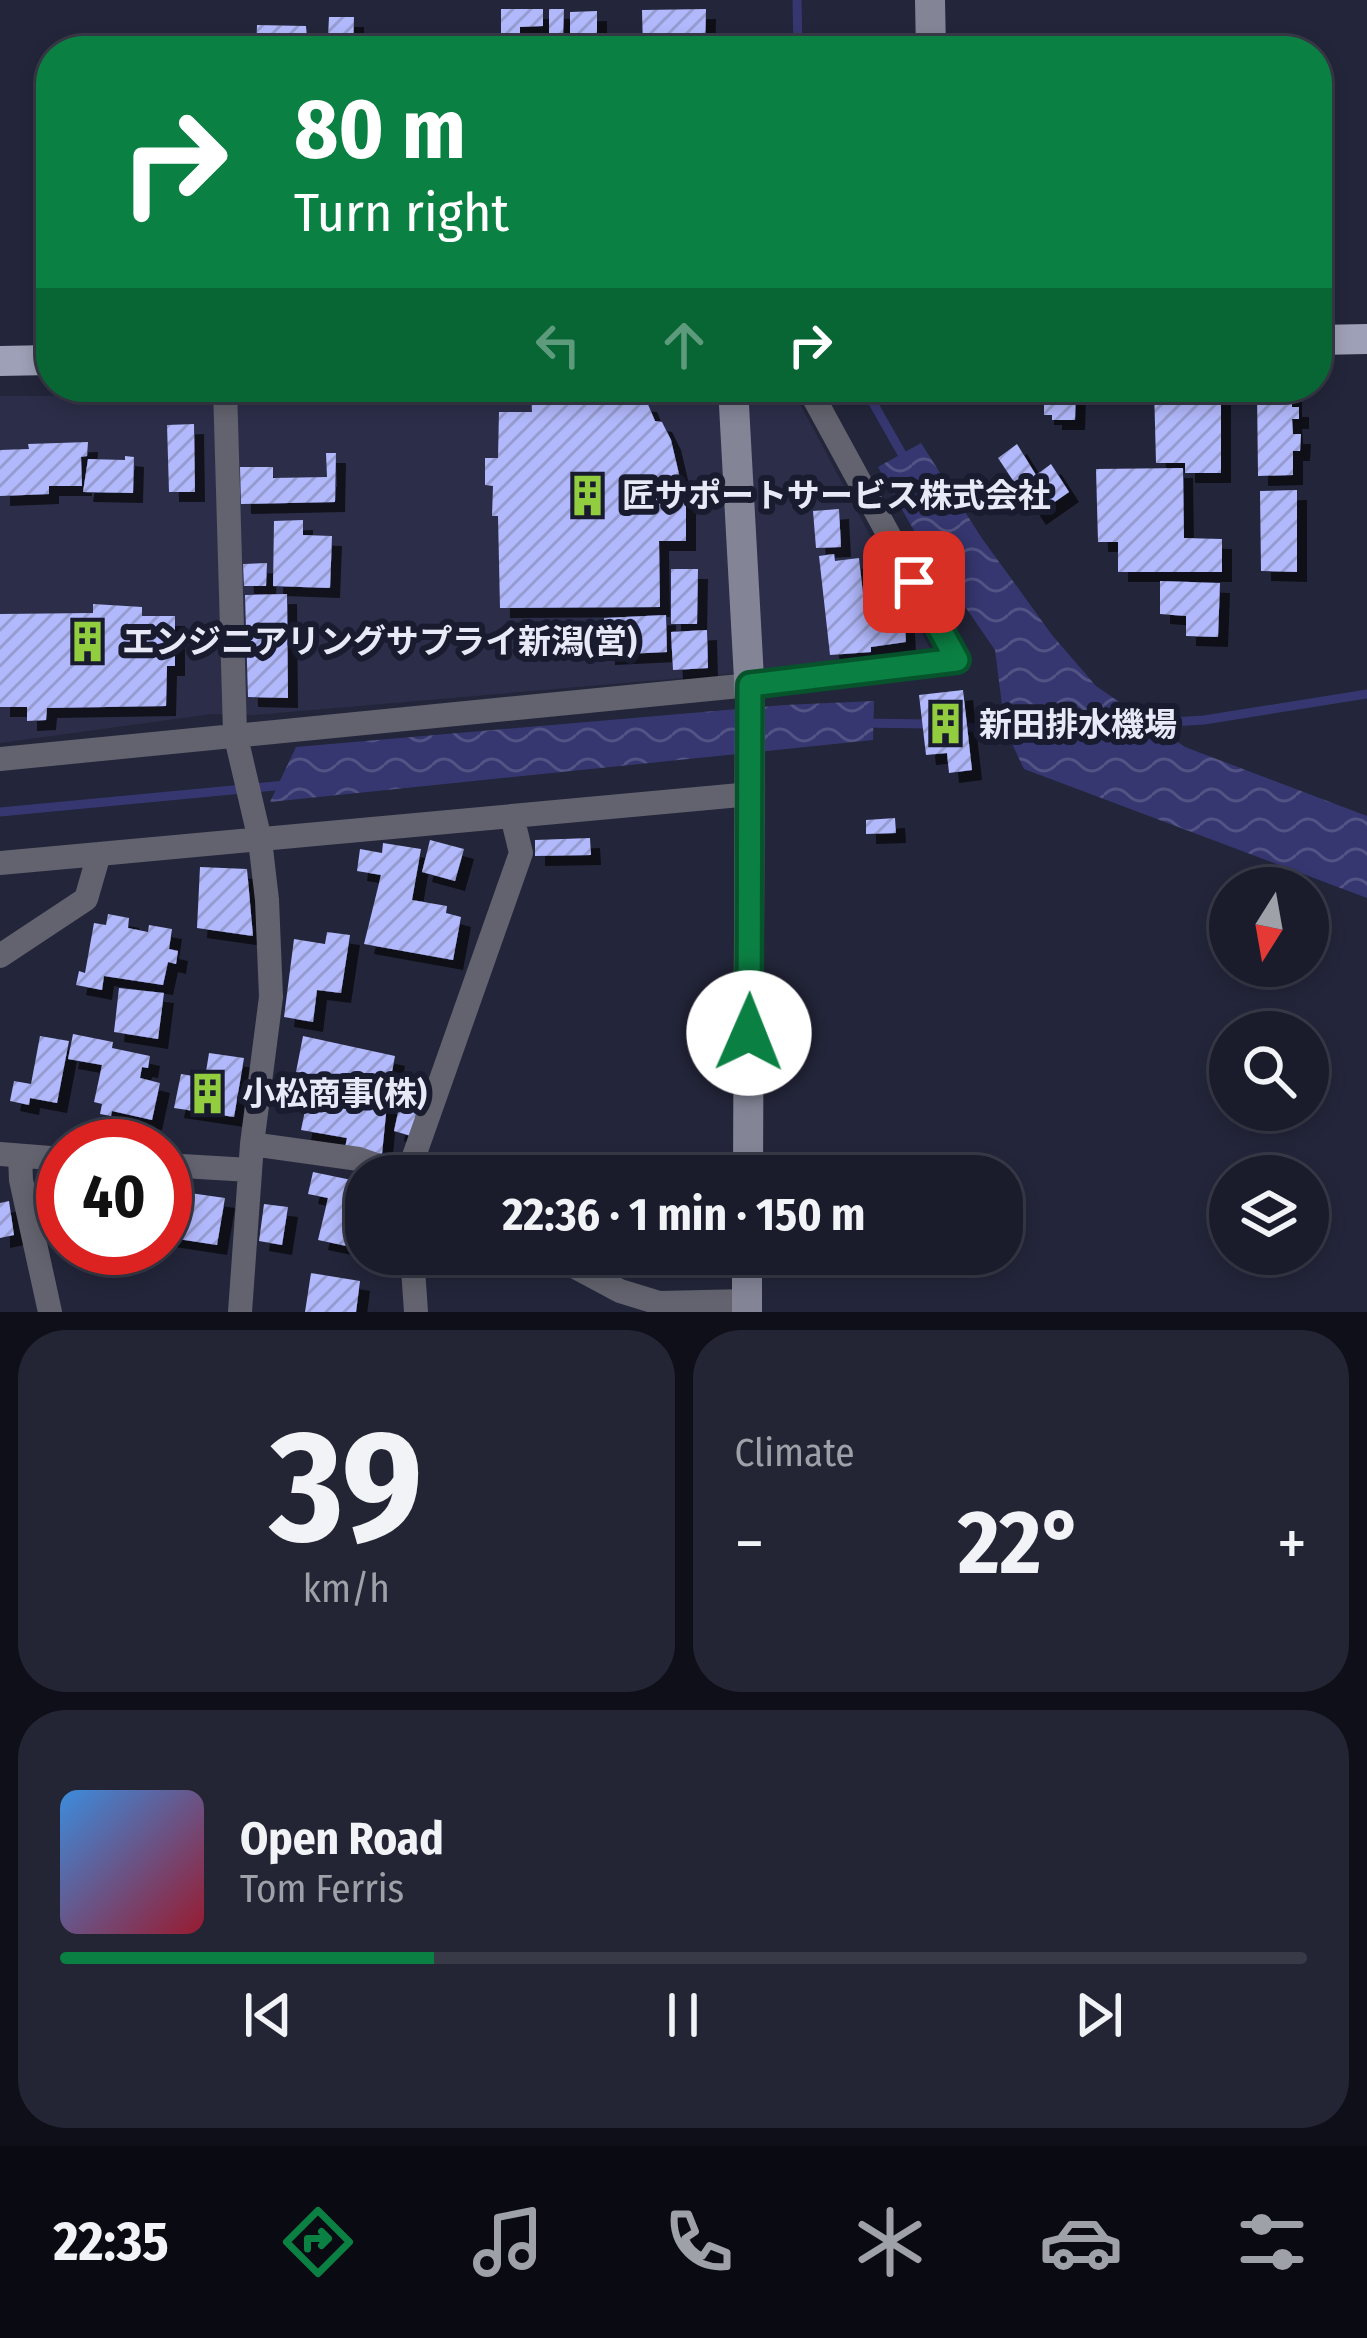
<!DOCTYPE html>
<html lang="en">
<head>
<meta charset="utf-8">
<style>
	:root { --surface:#1a1c2c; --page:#232534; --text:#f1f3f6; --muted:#9fa1a9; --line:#383a48; --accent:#0b8043 }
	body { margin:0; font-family:"Fira Sans Condensed","Noto Sans JP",sans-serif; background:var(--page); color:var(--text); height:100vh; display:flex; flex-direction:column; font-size:45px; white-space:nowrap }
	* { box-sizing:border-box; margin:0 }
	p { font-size:39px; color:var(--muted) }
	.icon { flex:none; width:66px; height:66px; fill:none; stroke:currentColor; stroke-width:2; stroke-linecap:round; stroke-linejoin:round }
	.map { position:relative; height:1312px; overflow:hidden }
	.details { display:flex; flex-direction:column; gap:18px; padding:18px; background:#0e0f18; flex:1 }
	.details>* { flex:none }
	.banner { position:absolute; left:36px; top:36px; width:1296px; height:366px; border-radius:48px; box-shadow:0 6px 18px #0003,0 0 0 3px var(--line); background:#0b8043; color:#fff; overflow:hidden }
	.needle { width:78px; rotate:191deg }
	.tools { position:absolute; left:1209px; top:867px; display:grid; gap:24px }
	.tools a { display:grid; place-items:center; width:120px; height:120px; border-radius:50%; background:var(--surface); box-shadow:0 6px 18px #0003,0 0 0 3px var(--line); font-size:60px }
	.speed { position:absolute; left:36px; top:1119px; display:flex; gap:24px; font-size:60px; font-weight:700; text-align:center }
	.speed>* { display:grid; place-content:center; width:156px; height:156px; border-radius:50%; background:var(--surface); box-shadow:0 6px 18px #0003,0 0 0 3px var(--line); line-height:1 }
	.speed .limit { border:18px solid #d22; background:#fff; color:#111 }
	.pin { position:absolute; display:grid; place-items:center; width:102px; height:102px; color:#fff; margin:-51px; border-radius:24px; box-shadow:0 6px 18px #0006 }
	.me { position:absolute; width:132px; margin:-66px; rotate:1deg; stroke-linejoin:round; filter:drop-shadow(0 0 9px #0008) }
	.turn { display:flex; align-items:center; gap:42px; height:252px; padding:0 60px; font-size:54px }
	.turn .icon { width:156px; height:156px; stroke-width:2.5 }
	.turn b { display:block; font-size:84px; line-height:102px }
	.lanes { display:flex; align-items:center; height:114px; padding:0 60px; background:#0003; justify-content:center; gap:60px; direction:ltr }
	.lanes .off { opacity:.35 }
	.big { font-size:90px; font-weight:700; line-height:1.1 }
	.details .widget { flex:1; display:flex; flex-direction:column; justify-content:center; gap:18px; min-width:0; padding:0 42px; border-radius:48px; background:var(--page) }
	.details .dial { align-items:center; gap:0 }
	.dial b { font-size:156px; line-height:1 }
	.song { display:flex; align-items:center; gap:36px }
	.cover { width:144px; height:144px; border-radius:18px; background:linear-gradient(135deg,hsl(210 70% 55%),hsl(350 70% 35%)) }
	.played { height:12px; border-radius:6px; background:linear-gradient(90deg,var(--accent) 30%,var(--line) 30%) }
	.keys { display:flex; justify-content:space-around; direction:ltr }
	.heat { display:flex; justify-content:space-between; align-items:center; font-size:66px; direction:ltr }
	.details .tiles { flex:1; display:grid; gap:18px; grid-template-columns:1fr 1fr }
	.widget:last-child { grid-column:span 2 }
	.trip { position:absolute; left:345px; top:1155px; width:678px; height:120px; border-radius:48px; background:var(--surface); box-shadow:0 6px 18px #0003,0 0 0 3px var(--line); font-weight:700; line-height:120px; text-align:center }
	.tab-bar { display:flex; height:192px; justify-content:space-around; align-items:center; background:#0a0b12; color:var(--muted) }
	.tab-bar .icon { width:84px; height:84px }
	.tab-bar .selected { color:var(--accent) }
	.tab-bar b { font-size:54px; color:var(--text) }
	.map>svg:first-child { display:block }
</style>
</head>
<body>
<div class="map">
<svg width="1367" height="1312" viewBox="0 0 1367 1312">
	<defs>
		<pattern id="water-waves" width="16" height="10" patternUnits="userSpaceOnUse" patternTransform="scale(3)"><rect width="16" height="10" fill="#363770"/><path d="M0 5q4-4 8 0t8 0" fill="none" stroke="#535485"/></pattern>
		<pattern id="building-hatch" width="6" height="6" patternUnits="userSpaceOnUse" patternTransform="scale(3)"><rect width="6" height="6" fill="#b1b8fb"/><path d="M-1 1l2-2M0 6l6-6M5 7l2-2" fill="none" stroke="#969ccf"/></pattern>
		<filter id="shadow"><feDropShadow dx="10" dy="10" stdDeviation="0" flood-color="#0009"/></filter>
	</defs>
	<rect width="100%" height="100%" fill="#23253a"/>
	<!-- built -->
	<path fill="#2c2e49" d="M413,387H791L931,650L718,675L253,715L212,714L0,743V396L255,395Z"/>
	<!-- water -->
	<path fill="url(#water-waves)" d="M921,443L981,537L1052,635L1096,686L1185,747L1367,816V898L1024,769L1005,729L995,650L921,543L878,467Z
		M874,701L873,740L270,802L296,747L784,705Z"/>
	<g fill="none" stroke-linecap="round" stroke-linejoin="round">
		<!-- stream -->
		<path stroke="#363770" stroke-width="9" d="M797,0L798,51
			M864,387L906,461
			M862,723L929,724
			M1140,724L1204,720L1367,694
			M958,726L1013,732
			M0,812L285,785"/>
	</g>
	<!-- building -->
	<path fill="url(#building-hatch)" filter="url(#shadow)" d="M501,9H543V26L520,27V37L549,38V9H564L563,37H568V51H501Z
		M706,9L705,51L643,50L642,10Z
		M597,11V39H624V51H570V12Z
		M329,17H354L353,51L256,49L257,25L306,26L307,38L328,37Z
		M582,387H612L613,402H620L619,395L635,394V401L647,402L655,421L662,422L671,440L686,504V541H659L660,607L500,608L498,516H492L493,486L485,485V458H498L499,412H532L531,393L573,392L574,403L582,402Z
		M1044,387H1076L1075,420H1052V415H1044Z
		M1154,387H1221V473H1185V463H1156Z
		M1257,392H1292V407H1299V419H1292L1293,434H1301L1300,451H1293V475L1258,476Z
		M194,424L195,492H169L167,425Z
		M88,442L87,456L81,457L82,486H49V494L0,496V450L29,449L28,444Z
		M1017,444L1036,475L1051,464L1069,492L1036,515L998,458Z
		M326,453H336L335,502L241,504L240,467H273V478L327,477Z
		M125,456L134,457L133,493L83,492L88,459L125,460Z
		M1183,468L1184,538L1222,539V572H1118V542H1098L1096,469Z
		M1297,490V572L1261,571L1260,491Z
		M839,509L841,547L816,548L813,511Z
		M303,520V535L332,536L330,588L273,586L274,521Z
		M834,554L835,561L859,558L865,612L904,609L906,642L871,647V652L830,655L819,556Z
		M267,563L266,586H244L243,564Z
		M671,569H698L697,624H671Z
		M1160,581L1220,583L1218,637L1186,636V616L1160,614Z
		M287,594L288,698L248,697L245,595Z
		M93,604L142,607V616H175V666H167L166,706L47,708L46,720L27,721V707H0V614L93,613Z
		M666,615L667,652L605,655L604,618Z
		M707,630L708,668L673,670L671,632Z
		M963,690L972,770L949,773L947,753L926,755L919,695Z
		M895,818L896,833L866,834V820Z
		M590,838L591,855L535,856V840Z
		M430,840L464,849L455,881L422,872Z
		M383,843L421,849L412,900L447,906L446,913L461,917L453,960L364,944L381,875L357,871L360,849L382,853Z
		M200,867L247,869L253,936L197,928Z
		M108,914L129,918L128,928L148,932L149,925L172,929L169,949L178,951L176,964L168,962L163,985L104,976L102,990L76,985L79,971L85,973L94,923L106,925Z
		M327,932L350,935L341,993L317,990L313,1022L284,1017L294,939L325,944Z
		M119,988L164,993L158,1039L114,1032Z
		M73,1034L113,1042L112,1048L150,1056L148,1068L142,1067L140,1078L160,1083L152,1120L112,1111L111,1116L100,1114L102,1104L94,1102L102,1065L68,1059Z
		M40,1036L69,1041L57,1103L30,1098L29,1105L10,1101L14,1081L31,1084Z
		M303,1036L395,1056L388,1093L375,1090L372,1101L387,1104L382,1154L345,1148L347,1138L301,1130L308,1096L324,1099L328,1077L296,1072Z
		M209,1053L244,1058L234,1117L174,1108L181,1074L205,1078Z
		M406,1075L424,1079L411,1136L394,1131Z
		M313,1172L366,1183L356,1248L318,1240L328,1198L308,1194Z
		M165,1176L173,1178L172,1185L184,1188L183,1192L225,1198L217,1245L165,1237Z
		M9,1201L14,1235L0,1238V1203Z
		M264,1204L288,1207L282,1245L259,1241Z
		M311,1273L360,1281L356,1312H305Z"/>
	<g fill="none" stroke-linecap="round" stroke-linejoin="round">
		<!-- street -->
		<path stroke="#62636e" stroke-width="24" d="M225,387L235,733L260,840L267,900L271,997L252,1144L240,1312
			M0,759L750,685L957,660L808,387
			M0,863L99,854
			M0,956L86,899L99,854L751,794
			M252,1144L359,1159L408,1176
			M0,1154L63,1159
			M20,1156L21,1180L50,1312
			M165,1165L250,1170
			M407,1176L521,853L512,816
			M412,1254L416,1312
			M551,1254L620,1291L659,1303L747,1301"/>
		<!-- secondary -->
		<path stroke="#838597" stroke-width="30" d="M930,0L931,51
			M733,387L750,697L748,1176
			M747,1254V1312"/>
		<!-- primary -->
		<path stroke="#9da0b6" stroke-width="30" d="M1317,340L1367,339
			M0,361L51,360"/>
	</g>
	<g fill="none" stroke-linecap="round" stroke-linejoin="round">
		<defs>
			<path id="route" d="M749,1033L750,685L957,660L914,582"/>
		</defs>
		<!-- route casing -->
		<use href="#route" stroke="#07532c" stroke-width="30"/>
		<!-- route -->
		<use href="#route" stroke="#0b8043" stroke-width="21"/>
	</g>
	<!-- icons -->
	<defs>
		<symbol id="building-bare" viewBox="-9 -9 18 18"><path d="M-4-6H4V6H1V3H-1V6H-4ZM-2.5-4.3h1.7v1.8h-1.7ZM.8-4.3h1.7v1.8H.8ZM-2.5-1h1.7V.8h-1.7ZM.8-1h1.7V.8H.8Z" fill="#92cd3f" stroke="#191b2f" stroke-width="2.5" paint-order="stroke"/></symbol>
	</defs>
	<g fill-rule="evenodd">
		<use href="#building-bare" x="558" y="466" width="59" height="59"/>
		<use href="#building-bare" x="58" y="612" width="59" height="59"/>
		<use href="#building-bare" x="916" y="694" width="59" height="59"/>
		<use href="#building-bare" x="178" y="1064" width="59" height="59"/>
	</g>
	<g text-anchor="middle" stroke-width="12" stroke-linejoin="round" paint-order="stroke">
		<!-- poi labels -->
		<g font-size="33" font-weight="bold" fill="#e7e9f7" stroke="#191b2f" text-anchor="start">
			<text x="622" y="507">匠サポートサービス株式会社</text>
			<text x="122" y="653">エンジニアリングサプライ新潟(営)</text>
			<text x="979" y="736">新田排水機場</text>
			<text x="242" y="1105">小松商事(株)</text>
		</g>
	</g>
</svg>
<div class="tools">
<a><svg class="needle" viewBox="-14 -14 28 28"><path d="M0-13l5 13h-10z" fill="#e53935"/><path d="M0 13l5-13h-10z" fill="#9fa1a9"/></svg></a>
<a><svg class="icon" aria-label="search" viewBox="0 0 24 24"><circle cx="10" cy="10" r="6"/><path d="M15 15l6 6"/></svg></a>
<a><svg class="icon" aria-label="layers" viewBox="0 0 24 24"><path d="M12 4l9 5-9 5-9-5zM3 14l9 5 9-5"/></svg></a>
</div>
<div class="speed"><div class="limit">40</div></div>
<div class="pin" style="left:914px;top:582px;background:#d93025"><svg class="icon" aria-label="arrive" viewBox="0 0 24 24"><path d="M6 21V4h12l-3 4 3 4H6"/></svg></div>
<svg class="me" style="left:749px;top:1033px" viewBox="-20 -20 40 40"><circle r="19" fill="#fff"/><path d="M0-13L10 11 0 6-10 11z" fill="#0b8043"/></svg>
<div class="trip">22:36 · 1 min · 150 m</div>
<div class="banner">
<div class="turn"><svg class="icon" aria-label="right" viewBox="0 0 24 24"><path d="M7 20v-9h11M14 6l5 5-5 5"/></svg><div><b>80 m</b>Turn right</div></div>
<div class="lanes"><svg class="icon off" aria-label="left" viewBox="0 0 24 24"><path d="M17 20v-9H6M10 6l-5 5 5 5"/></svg><svg class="icon off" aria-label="ahead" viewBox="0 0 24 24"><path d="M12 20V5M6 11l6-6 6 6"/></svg><svg class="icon" aria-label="right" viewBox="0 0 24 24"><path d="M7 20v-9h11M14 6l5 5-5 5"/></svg></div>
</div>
</div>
<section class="details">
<div class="tiles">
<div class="widget dial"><b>39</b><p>km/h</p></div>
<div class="widget"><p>Climate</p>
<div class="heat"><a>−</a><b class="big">22°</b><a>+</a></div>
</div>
<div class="widget">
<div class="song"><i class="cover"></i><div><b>Open Road</b><p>Tom Ferris</p></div></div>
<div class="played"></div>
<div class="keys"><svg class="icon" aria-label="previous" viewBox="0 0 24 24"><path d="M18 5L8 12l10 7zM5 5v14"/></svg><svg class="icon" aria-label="pause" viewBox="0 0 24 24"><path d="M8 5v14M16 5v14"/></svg><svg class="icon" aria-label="next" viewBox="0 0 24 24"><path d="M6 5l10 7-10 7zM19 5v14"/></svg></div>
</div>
</div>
</section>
<nav class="tab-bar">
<b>22:35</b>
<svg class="icon selected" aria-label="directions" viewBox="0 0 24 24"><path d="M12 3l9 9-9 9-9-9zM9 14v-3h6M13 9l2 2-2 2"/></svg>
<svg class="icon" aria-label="music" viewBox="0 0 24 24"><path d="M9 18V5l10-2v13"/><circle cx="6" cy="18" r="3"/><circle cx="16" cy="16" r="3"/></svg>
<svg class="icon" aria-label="phone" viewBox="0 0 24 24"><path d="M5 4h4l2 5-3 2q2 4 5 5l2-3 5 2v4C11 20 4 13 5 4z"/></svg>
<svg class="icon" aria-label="climate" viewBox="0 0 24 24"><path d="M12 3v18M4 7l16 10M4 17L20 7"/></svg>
<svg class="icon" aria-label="car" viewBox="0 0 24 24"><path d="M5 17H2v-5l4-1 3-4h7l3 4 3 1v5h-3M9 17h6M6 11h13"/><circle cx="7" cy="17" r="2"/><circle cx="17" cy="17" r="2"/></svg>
<svg class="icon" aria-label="filters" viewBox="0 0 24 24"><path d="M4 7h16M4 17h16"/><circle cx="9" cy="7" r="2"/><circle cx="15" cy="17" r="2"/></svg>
</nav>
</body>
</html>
